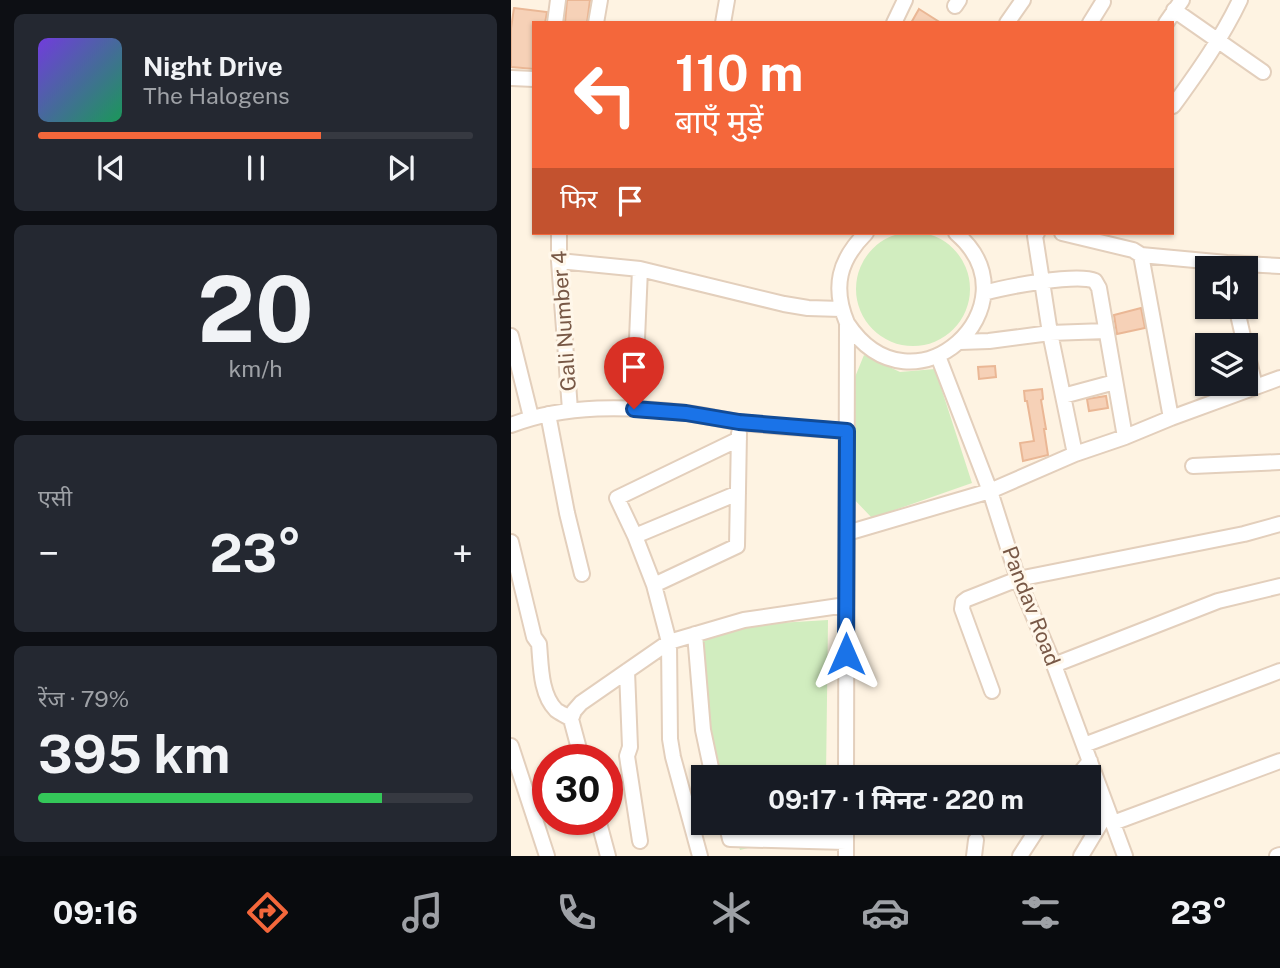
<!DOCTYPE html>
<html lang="hi">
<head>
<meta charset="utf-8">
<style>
	:root { --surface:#171b24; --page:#242831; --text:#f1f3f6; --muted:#9ea1a6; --line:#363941; --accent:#f4673b }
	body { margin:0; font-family:"Public Sans","Noto Sans Devanagari",sans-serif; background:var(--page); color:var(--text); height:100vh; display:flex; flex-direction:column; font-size:26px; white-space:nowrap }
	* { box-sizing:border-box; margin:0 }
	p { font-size:23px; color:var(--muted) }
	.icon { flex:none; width:38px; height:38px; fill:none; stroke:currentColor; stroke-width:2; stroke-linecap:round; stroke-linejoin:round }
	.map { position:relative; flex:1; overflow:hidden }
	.sheet { display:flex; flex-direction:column; gap:14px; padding:14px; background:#0d0f14; width:511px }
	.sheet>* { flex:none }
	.banner { position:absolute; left:21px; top:21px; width:642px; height:214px; border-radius:0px; box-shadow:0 2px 5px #0004; background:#f4673b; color:#fff; overflow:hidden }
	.tools { position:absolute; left:684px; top:256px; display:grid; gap:14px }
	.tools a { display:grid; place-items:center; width:63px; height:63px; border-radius:0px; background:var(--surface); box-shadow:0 2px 5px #0004; font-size:35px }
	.speed { position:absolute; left:21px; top:744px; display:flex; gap:14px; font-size:35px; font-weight:700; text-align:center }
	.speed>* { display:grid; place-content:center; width:91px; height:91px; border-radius:50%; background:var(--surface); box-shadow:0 2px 5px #0004; line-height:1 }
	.speed .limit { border:10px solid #d22; background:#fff; color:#111 }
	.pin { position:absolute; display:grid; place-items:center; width:60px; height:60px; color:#fff; margin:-72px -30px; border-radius:50% 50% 50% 0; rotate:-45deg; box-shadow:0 0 7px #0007 }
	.pin .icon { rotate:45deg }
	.me { position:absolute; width:77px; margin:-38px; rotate:0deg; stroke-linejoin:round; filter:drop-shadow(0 0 5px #0008) }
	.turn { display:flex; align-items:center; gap:24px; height:147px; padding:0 28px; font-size:32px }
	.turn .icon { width:91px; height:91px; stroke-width:2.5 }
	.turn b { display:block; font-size:49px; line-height:60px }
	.then { display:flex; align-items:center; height:66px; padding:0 28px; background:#0003; gap:14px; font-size:26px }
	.big { font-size:52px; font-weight:700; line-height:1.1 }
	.sheet .tile { flex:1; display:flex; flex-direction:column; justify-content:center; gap:10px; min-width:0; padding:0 24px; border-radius:10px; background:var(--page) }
	.sheet .dial { align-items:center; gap:0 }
	.dial b { font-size:91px; line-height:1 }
	.song { display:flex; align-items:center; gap:21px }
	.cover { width:84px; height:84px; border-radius:10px; background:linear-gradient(135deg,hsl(260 70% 55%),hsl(150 70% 35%)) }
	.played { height:7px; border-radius:4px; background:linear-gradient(90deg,var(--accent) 65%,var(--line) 65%) }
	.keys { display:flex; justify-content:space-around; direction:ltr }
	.heat { display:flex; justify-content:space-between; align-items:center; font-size:38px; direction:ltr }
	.charge { height:10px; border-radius:5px; background:linear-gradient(90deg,#34c759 79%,var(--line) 0) }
	.trip { position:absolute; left:180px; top:765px; width:410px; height:70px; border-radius:0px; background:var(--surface); box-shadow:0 2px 5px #0004; font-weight:700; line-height:70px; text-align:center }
	.tab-bar { display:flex; height:112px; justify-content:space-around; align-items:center; background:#090b0e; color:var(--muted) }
	.tab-bar .icon { width:49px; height:49px }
	.tab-bar .selected { color:var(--accent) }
	.tab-bar b { font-size:32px; color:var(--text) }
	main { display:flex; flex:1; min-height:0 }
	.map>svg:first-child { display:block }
</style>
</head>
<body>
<main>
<section class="sheet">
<div class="tile">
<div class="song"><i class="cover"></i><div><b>Night Drive</b><p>The Halogens</p></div></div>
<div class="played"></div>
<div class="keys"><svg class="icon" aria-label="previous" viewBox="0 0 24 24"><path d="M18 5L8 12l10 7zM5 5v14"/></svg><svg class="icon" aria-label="pause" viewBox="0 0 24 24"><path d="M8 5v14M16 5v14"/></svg><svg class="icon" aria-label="next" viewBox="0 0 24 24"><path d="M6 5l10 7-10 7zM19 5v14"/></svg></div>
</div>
<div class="tile dial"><b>20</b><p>km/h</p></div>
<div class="tile"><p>एसी</p>
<div class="heat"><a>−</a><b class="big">23°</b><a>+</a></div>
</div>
<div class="tile"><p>रेंज · 79%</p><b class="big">395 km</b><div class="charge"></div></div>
</section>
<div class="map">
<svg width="769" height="856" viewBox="0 0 769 856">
	<rect width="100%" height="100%" fill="#fef3e2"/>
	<!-- green -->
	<path fill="#d1edbf" d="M345 289a57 57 0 1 1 114 0a57 57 0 1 1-114 0Z
		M353,355L389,372L424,369L461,483L361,518L339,495L344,377Z
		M317,620L315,777H206L187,642L235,625Z
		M220,823H315L314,843L265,841L229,850Z"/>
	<!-- building -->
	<path fill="#f6d1b7" stroke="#eab795" stroke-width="2" d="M56,0H79L76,23H54Z
		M3,8L36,12L34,23H23V69L0,67V28Z
		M408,9L430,23H400Z
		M630,308L634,328L606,334L603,315Z
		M484,366L485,377L468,379L467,367Z
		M531,389L532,399L530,400L535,429H533L537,455L512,461L509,443L523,441L516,401H514L513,391Z
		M595,396L597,408L578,411L576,399Z"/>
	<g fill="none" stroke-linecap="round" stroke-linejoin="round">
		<defs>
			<path id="minor" d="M444,6L448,0
				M663,10L752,72
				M44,23L47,0
				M85,23L89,0
				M212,23L216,0
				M383,23L394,0
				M496,23L512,0
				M579,23L592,2
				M655,23L671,0
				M0,78L23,79
				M662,106C686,73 711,38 729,0
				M48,233V261L59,410
				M526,233L524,236L539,333L564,454
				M551,233L622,250L630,255L716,263L769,266
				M630,255L660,418
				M48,261L129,269L273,304L297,308L330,309
				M473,293C494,287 566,273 584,281L588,288L614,437
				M725,306L734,345
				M336,323C402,423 529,305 445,233
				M0,336L20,417
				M449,342L478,341L539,333L595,331
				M735,348L744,386
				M427,356L479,491L507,579L543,665L614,856
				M552,396L604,382
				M123,409L129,269
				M37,414L56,513L71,574
				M0,425C55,404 117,406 175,413C193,415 211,420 228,422C264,427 300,428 336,431
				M682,466L769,462
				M336,533L479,491L564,454L614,437L660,418L769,378
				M124,536L227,493
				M0,542L23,637L28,644C30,664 29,694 45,710C49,713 56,716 60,719L71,760
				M143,585L226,546L228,433
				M184,634L192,730L202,777
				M543,665L707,601L769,586
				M116,671L119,747L116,756L129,841
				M481,691L451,609L452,602L456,599L507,579L733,534L769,524
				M60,719L63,711L70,703L158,642L233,620L335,605
				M573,745L769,671
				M0,746L36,856
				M335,777L336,323C321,287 328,260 355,233
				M566,777L579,761
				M87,819L97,856
				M215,822L219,839L335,842
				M602,823L769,761
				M189,856L162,757L159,739L158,642L143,585L124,536L106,498L228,439
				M335,856V822
				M463,856L465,840
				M509,856L531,822
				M570,856L597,811
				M766,856L769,855"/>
		</defs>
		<!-- minor casing -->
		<use href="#minor" stroke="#e3cfbc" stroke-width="18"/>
		<!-- minor -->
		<use href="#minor" stroke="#fff" stroke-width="14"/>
	</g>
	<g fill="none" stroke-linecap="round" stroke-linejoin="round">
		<defs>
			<path id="route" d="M123,409L175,413L228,422L336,431L335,654"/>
		</defs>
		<!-- route casing -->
		<use href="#route" stroke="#114b97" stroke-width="18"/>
		<!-- route -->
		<use href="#route" stroke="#1a73e8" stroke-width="12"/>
	</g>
	<g text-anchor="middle" stroke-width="6" stroke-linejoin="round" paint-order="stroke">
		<!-- street labels -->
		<g font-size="21" fill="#785846" stroke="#fff7ea">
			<text transform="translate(53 321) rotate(-94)" y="7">Gali Number 4</text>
			<text transform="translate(520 606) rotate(69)" y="7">Pandav Road</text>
		</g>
	</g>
</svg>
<div class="tools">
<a><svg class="icon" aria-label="sound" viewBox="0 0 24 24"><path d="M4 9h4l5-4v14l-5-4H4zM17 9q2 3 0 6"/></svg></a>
<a><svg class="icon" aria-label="layers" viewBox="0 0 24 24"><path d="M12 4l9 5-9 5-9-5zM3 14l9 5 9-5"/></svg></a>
</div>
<div class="speed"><div class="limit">30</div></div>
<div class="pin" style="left:123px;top:409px;background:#d93025"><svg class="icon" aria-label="arrive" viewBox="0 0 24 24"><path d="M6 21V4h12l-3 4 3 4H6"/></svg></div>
<svg class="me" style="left:335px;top:654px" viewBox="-20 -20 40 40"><path d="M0-17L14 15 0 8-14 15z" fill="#1a73e8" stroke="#fff" stroke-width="4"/></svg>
<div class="trip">09:17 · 1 मिनट · 220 m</div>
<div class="banner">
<div class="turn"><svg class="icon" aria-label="left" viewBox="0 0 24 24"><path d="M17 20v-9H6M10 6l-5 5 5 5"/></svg><div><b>110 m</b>बाएँ मुड़ें</div></div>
<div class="then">फिर<svg class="icon" aria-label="arrive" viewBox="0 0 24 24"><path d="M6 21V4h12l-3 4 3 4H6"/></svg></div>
</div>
</div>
</main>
<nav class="tab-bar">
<b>09:16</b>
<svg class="icon selected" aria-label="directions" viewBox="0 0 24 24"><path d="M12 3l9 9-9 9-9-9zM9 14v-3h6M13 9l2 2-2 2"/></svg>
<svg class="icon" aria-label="music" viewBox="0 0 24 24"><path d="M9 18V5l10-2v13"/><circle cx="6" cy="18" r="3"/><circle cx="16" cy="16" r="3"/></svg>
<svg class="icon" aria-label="phone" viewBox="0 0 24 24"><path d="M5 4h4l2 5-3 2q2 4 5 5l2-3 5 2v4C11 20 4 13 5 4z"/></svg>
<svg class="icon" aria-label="climate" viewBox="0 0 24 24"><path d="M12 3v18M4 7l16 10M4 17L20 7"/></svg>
<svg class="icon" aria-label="car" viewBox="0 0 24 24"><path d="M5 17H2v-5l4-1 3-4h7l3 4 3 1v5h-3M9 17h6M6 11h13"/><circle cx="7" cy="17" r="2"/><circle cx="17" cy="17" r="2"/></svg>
<svg class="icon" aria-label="filters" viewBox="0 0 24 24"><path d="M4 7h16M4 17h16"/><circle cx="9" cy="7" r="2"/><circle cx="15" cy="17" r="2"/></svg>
<b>23°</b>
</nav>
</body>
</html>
